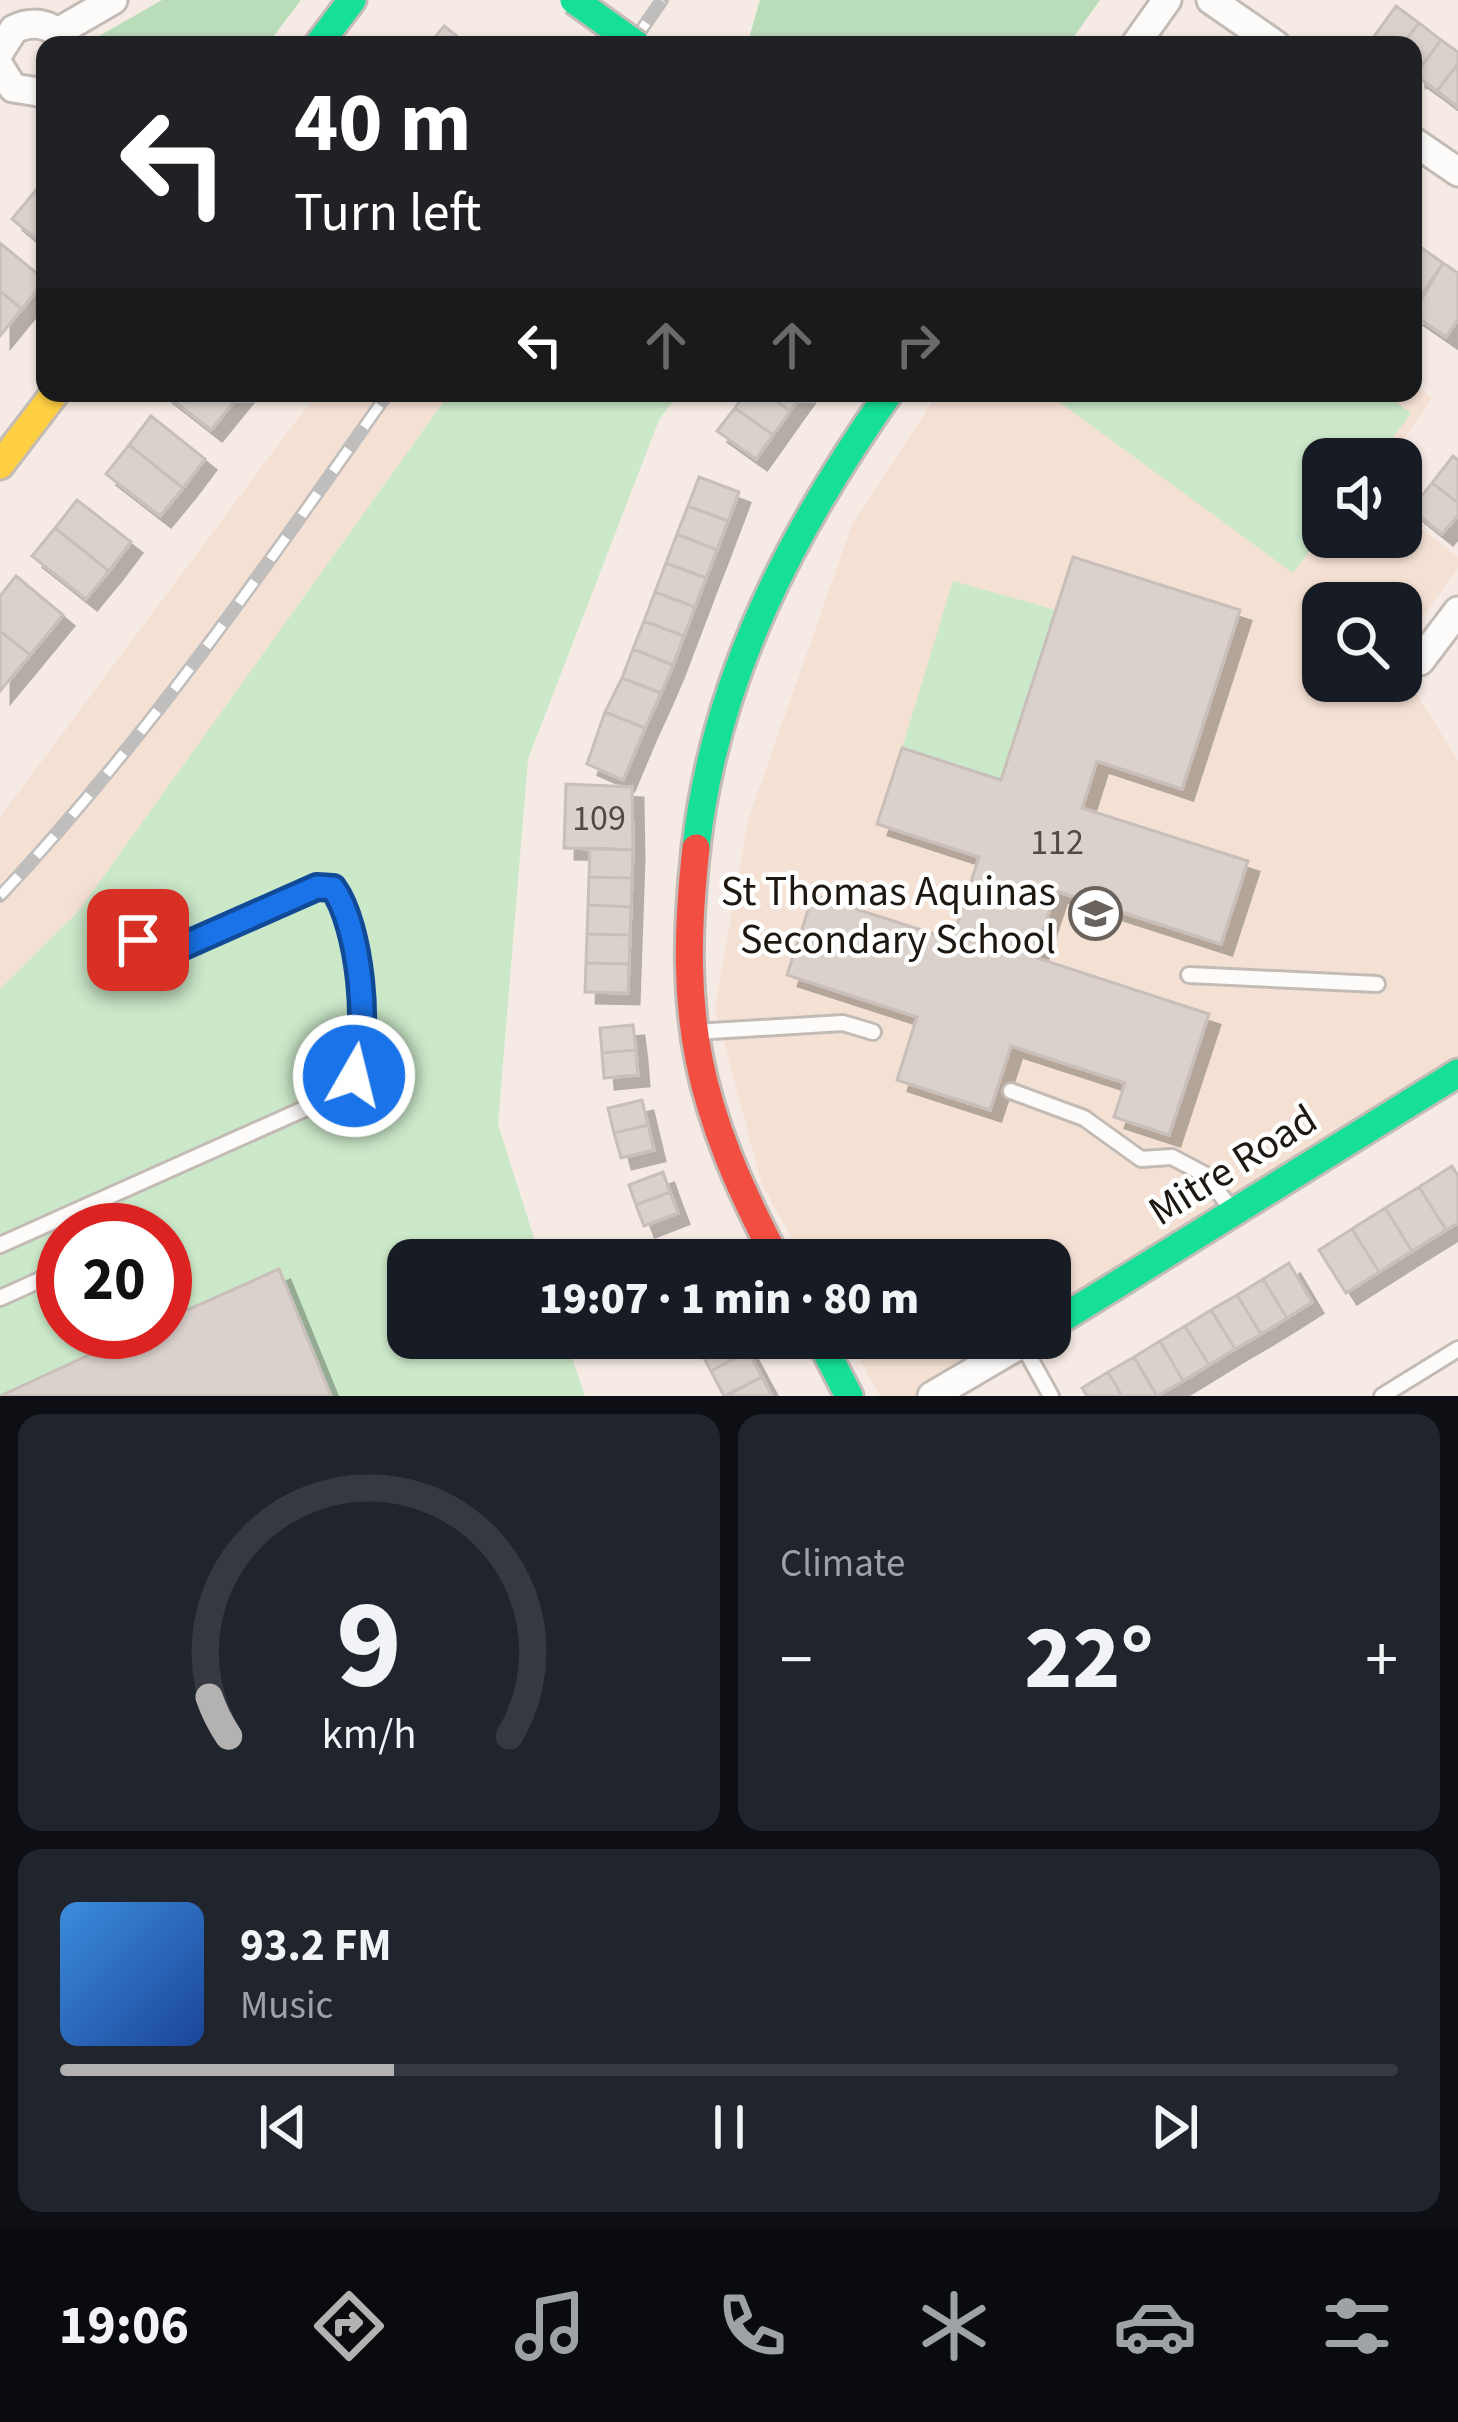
<!DOCTYPE html>
<html lang="en">
<head>
<meta charset="utf-8">
<style>
	:root { --surface:#171b24; --page:#20242c; --text:#f1f3f6; --muted:#9ea1a6; --line:#363941; --accent:#b4b2b1 }
	body { margin:0; font-family:"Source Sans 3",sans-serif; background:var(--page); color:var(--text); height:100vh; display:flex; flex-direction:column; font-size:45px; white-space:nowrap }
	* { box-sizing:border-box; margin:0 }
	p { font-size:39px; color:var(--muted) }
	.icon { flex:none; width:66px; height:66px; fill:none; stroke:currentColor; stroke-width:2; stroke-linecap:round; stroke-linejoin:round }
	.map { position:relative; height:1396px; overflow:hidden }
	.panel { display:flex; flex-direction:column; gap:18px; padding:18px; background:#0d0f14; flex:1 }
	.panel>* { flex:none }
	.top-card { position:absolute; left:36px; top:36px; width:1386px; height:366px; border-radius:24px; box-shadow:0 3px 9px #0004; background:#202124; color:#fff; overflow:hidden }
	.tools { position:absolute; left:1302px; top:438px; display:grid; gap:24px }
	.tools a { display:grid; place-items:center; width:120px; height:120px; border-radius:24px; background:var(--surface); box-shadow:0 3px 9px #0004; font-size:60px }
	.speed { position:absolute; left:36px; top:1203px; display:flex; gap:24px; font-size:60px; font-weight:700; text-align:center }
	.speed>* { display:grid; place-content:center; width:156px; height:156px; border-radius:50%; background:var(--surface); box-shadow:0 3px 9px #0004; line-height:1 }
	.speed .limit { border:18px solid #d22; background:#fff; color:#111 }
	.pin { position:absolute; display:grid; place-items:center; width:102px; height:102px; color:#fff; margin:-51px; border-radius:24px; box-shadow:0 6px 18px #0006 }
	.me { position:absolute; width:132px; margin:-66px; rotate:8deg; stroke-linejoin:round; filter:drop-shadow(0 0 9px #0008) }
	.turn { display:flex; align-items:center; gap:42px; height:252px; padding:0 60px; font-size:54px }
	.turn .icon { width:156px; height:156px; stroke-width:2.5 }
	.turn b { display:block; font-size:84px; line-height:102px }
	.lanes { display:flex; align-items:center; height:114px; padding:0 60px; background:#0003; justify-content:center; gap:60px; direction:ltr }
	.lanes .off { opacity:.35 }
	.big { font-size:90px; font-weight:800; line-height:1.1 }
	.panel .tile { flex:1; display:flex; flex-direction:column; justify-content:center; gap:18px; min-width:0; padding:0 42px; border-radius:24px; background:var(--page) }
	.panel .dial { align-items:center; gap:0 }
	.dial svg { height:312px; overflow:visible; fill:none; stroke:var(--line); stroke-width:7; stroke-linecap:round; text-anchor:middle }
	.dial text { fill:var(--text); stroke:none }
	.song { display:flex; align-items:center; gap:36px }
	.cover { width:144px; height:144px; border-radius:18px; background:linear-gradient(135deg,hsl(210 70% 55%),hsl(220 70% 35%)) }
	.played { height:12px; border-radius:6px; background:linear-gradient(90deg,var(--accent) 25%,var(--line) 25%) }
	.keys { display:flex; justify-content:space-around; direction:ltr }
	.heat { display:flex; justify-content:space-between; align-items:center; font-size:66px; direction:ltr }
	.panel .tiles { flex:1; display:grid; gap:18px; grid-template-columns:1fr 1fr }
	.tile:last-child { grid-column:span 2 }
	.trip { position:absolute; left:387px; top:1239px; width:684px; height:120px; border-radius:24px; background:var(--surface); box-shadow:0 3px 9px #0004; font-weight:800; line-height:120px; text-align:center }
	.tabs { display:flex; height:192px; justify-content:space-around; align-items:center; background:#090b0e; color:var(--muted) }
	.tabs .icon { width:84px; height:84px }
	.tabs .selected { color:var(--accent) }
	.tabs b { font-size:54px; color:var(--text) }
	.map>svg:first-child { display:block }
</style>
</head>
<body>
<div class="map">
<svg width="1458" height="1396" viewBox="0 0 1458 1396">
	<defs>
		<filter id="shadow"><feDropShadow dx="11" dy="11" stdDeviation="0" flood-color="#0004"/></filter>
	</defs>
	<rect width="100%" height="100%" fill="#f6ebe4"/>
	<!-- built -->
	<path fill="#f5e1d4" d="M1413,384L1432,398L1390,459H1323V537H1401V512L1458,557V568L1401,647V603H1323V681H1401V668L1458,761V1070L1050,1317V1260H804L762,1185L715,1008L748,820L852,525L938,393H1413Z
		M317,393H450L78,912L0,989V817Z
		M848,1338H1015L919,1396H880Z"/>
	<!-- green -->
	<path fill="#cbe8c9" fill-rule="evenodd" d="M450,393H679L659,420L528,759L498,1124L541,1260H408V1338H565L585,1396H0V989L78,912ZM63,1230H165V1332H63Z
		M1047,393H1383L1411,413L1377,459H1323V533L1293,573Z
		M953,581L1056,610L1001,780L902,748Z"/>
	<!-- forest -->
	<path fill="#b9dcb9" d="M162,0H301L267,45H100L99,36Z
		M760,0H1100L1068,45H747Z"/>
	<!-- building -->
	<path fill="#dad1cb" stroke="#c8bfba" stroke-width="3" filter="url(#shadow)" d="M1396,6L1419,23L1402,45H1374L1370,42Z
		M1419,23L1441,40L1415,75L1413,45H1402Z
		M444,26L468,45H429Z
		M1441,40L1458,52V64L1437,91L1415,75Z
		M1458,64V107L1437,91Z
		M36,190L45,197V246L12,219Z
		M1413,242L1443,263L1413,307Z
		M0,243L45,280L22,309L0,291Z
		M1443,263L1458,273V319L1446,337L1413,314Z
		M0,291L22,309L0,336Z
		M164,393H241L211,430Z
		M745,393H765L790,411L773,435L735,408Z
		M765,393H803L790,411Z
		M735,408L773,435L756,459L717,431Z
		M151,416L205,459L183,488L129,445Z
		M129,445L183,488L160,516L106,474Z
		M1453,456L1458,460V503L1432,483Z
		M699,477L739,492L728,521L688,506Z
		M1432,483L1458,503V515L1442,534L1411,509Z
		M77,500L131,542L109,571L55,528Z
		M688,506L728,521L717,550L677,534Z
		M55,528L109,571L86,599L32,556Z
		M677,534L717,550L706,578L666,563Z
		M1073,557L1240,610L1182,789L1097,761L1082,808L1248,861L1221,944L1056,891L1034,957L1209,1014L1169,1135L1114,1117L1125,1083L1011,1046L990,1110L897,1080L917,1017L787,975L813,895L952,940L979,857L877,824L902,748L1001,780Z
		M666,563L706,578L695,607L655,592Z
		M16,576L63,615L30,655L0,631V596Z
		M655,592L695,607L684,636L644,621Z
		M644,621L684,636L673,665L633,649Z
		M0,631L30,655L0,691Z
		M633,649L673,665L661,693L622,678Z
		M622,678L661,693L645,728L605,712Z
		M605,712L645,728L623,780L587,764Z
		M566,784L632,787L633,850L564,848Z
		M590,848L633,850L632,878L589,877Z
		M589,877L632,878L631,907L588,905Z
		M588,905L631,907L630,935L587,934Z
		M587,934L630,935L629,964L586,963Z
		M586,963L629,964L628,993L585,992Z
		M633,1025L636,1050L602,1053L600,1028Z
		M636,1050L638,1075L604,1078L602,1053Z
		M642,1100L648,1125L614,1133L608,1108Z
		M648,1125L654,1150L621,1158L614,1133Z
		M1452,1166L1458,1176V1223L1446,1230L1419,1187Z
		M663,1172L670,1192L636,1205L629,1185Z
		M1419,1187L1446,1230L1412,1251L1385,1208Z
		M670,1192L678,1213L644,1226L636,1205Z
		M1385,1208L1412,1251L1379,1272L1352,1229Z
		M1352,1229L1379,1272L1346,1293L1319,1250Z
		M1289,1263L1312,1302L1287,1318L1263,1279Z
		M279,1269L331,1396H0L139,1332H165V1320Z
		M1263,1279L1287,1318L1261,1334L1237,1295Z
		M1237,1295L1261,1334L1235,1349L1211,1310Z
		M1211,1310L1235,1349L1209,1365L1185,1326Z
		M1185,1326L1209,1365L1183,1381L1160,1341Z
		M710,1338H742L748,1351L711,1371L697,1345Z
		M1160,1341L1183,1381L1157,1396L1134,1357Z
		M748,1351L762,1377L724,1396L711,1371Z
		M1134,1357L1157,1396H1122L1108,1372Z
		M1108,1372L1122,1396H1087L1082,1388Z
		M762,1377L772,1396H726Z"/>
	<g fill="none" stroke-linecap="round" stroke-linejoin="round">
		<defs>
			<path id="lane" d="M1189,975L1377,984
				M695,1032L843,1023L873,1032
				M1011,1091L1084,1118L1141,1159L1172,1157L1204,1174L1231,1208
				M0,1245L331,1097C380,1067 364,929 333,888L317,887L179,948L138,940
				M0,1298L40,1280
				M1022,1344L1051,1396
				M1382,1396L1458,1349"/>
			<path id="street" d="M1211,0L1276,45
				M58,32L113,0
				M1135,45L1167,0
				M0,51L14,29C36,19 55,24 67,45
				M0,67L13,88L45,93
				M1413,141L1458,172
				M1420,661L1458,611
				M932,1396L1031,1338"/>
			<path id="fast" d="M318,45L352,0
				M696,848C715,677 792,531 889,393
				M1050,1326L1458,1073
				M819,1338L849,1396"/>
			<path id="slow" d="M0,465L55,393"/>
			<path id="jam" d="M696,848C677,1019 697,1108 777,1260"/>
		</defs>
		<!-- lane casing -->
		<use href="#lane" stroke="#c3bbb5" stroke-width="20"/>
		<!-- street casing -->
		<use href="#street" stroke="#c3bbb5" stroke-width="33"/>
		<!-- fast casing -->
		<use href="#fast" stroke="#c3bbb5" stroke-width="33"/>
		<!-- slow casing -->
		<use href="#slow" stroke="#c3bbb5" stroke-width="33"/>
		<!-- jam casing -->
		<use href="#jam" stroke="#c3bbb5" stroke-width="33"/>
		<!-- lane -->
		<use href="#lane" stroke="#fefcfb" stroke-width="14"/>
		<!-- street -->
		<use href="#street" stroke="#fefcfb" stroke-width="27"/>
		<!-- fast -->
		<use href="#fast" stroke="#16e098" stroke-width="27"/>
		<!-- slow -->
		<use href="#slow" stroke="#ffcf43" stroke-width="27"/>
		<!-- jam -->
		<use href="#jam" stroke="#f24e42" stroke-width="27"/>
		<defs>
			<path id="rail" d="M631,45L662,0
				M0,896C145,741 266,567 388,393"/>
		</defs>
		<!-- rail casing -->
		<use href="#rail" stroke="#c0bebc" stroke-width="14"/>
		<!-- rail -->
		<use href="#rail" stroke="#fff" stroke-width="9" stroke-dasharray="27" stroke-linecap="butt"/>
		<defs>
			<path id="fast-bridge" d="M574,0L637,45"/>
		</defs>
		<!-- fast-bridge casing -->
		<use href="#fast-bridge" stroke="#c3bbb5" stroke-width="33" stroke-linecap="butt"/>
		<!-- fast-bridge -->
		<use href="#fast-bridge" stroke="#16e098" stroke-width="27"/>
	</g>
	<g fill="none" stroke-linecap="round" stroke-linejoin="round">
		<defs>
			<path id="route" d="M138,940L179,948L317,887L333,888C360,925 371,1034 354,1076"/>
		</defs>
		<!-- route casing -->
		<use href="#route" stroke="#114b97" stroke-width="30"/>
		<!-- route -->
		<use href="#route" stroke="#1a73e8" stroke-width="21"/>
	</g>
	<!-- icons -->
	<defs>
		<symbol id="school-ring" viewBox="-11 -11 22 22"><circle r="9.5" fill="#fff" stroke="#6a625c" stroke-width="1.5"/><path d="M0-5L7-2L0 1L-7-2ZM-4 1L0 2.5L4 1V4Q0 6-4 4Z" fill="#6a625c"/></symbol>
	</defs>
	<g fill-rule="evenodd">
		<use href="#school-ring" x="1066" y="884" width="59" height="59"/>
	</g>
	<g text-anchor="middle" stroke-width="9" stroke-linejoin="round" paint-order="stroke">
		<!-- number labels -->
		<g font-size="36" fill="#504944">
			<text x="599" y="830">109</text>
			<text x="1057" y="854">112</text>
		</g>
		<!-- poi labels -->
		<g font-size="42" fill="#1e1813" stroke="#fff" text-anchor="end">
			<text x="1056" y="905">St Thomas Aquinas<tspan x="1056" dy="48">Secondary School</tspan></text>
		</g>
		<!-- street labels -->
		<g font-size="42" fill="#1e1813" stroke="#fff">
			<text transform="translate(1232 1164) rotate(-32)" y="15">Mitre Road</text>
		</g>
	</g>
</svg>
<div class="tools">
<a><svg class="icon" aria-label="sound" viewBox="0 0 24 24"><path d="M4 9h4l5-4v14l-5-4H4zM17 9q2 3 0 6"/></svg></a>
<a><svg class="icon" aria-label="search" viewBox="0 0 24 24"><circle cx="10" cy="10" r="6"/><path d="M15 15l6 6"/></svg></a>
</div>
<div class="speed"><div class="limit">20</div></div>
<div class="pin" style="left:138px;top:940px;background:#d93025"><svg class="icon" aria-label="arrive" viewBox="0 0 24 24"><path d="M6 21V4h12l-3 4 3 4H6"/></svg></div>
<svg class="me" style="left:354px;top:1076px" viewBox="-20 -20 40 40"><circle r="17" fill="#1a73e8" stroke="#fff" stroke-width="3"/><path d="M0-11L8 9 0 5-8 9z" fill="#fff"/></svg>
<div class="trip">19:07 · 1 min · 80 m</div>
<div class="top-card">
<div class="turn"><svg class="icon" aria-label="left" viewBox="0 0 24 24"><path d="M17 20v-9H6M10 6l-5 5 5 5"/></svg><div><b>40 m</b>Turn left</div></div>
<div class="lanes"><svg class="icon" aria-label="left" viewBox="0 0 24 24"><path d="M17 20v-9H6M10 6l-5 5 5 5"/></svg><svg class="icon off" aria-label="ahead" viewBox="0 0 24 24"><path d="M12 20V5M6 11l6-6 6 6"/></svg><svg class="icon off" aria-label="ahead" viewBox="0 0 24 24"><path d="M12 20V5M6 11l6-6 6 6"/></svg><svg class="icon off" aria-label="right" viewBox="0 0 24 24"><path d="M7 20v-9h11M14 6l5 5-5 5"/></svg></div>
</div>
</div>
<section class="panel">
<div class="tiles">
<div class="tile dial"><svg viewBox="0 0 100 80">
<path d="M14 69A42 42 0 1 1 86 69"/>
<path d="M14 69A42 42 0 0 1 9 59" stroke="#b4b2b1"/>
<text x="50" y="56" font-size="32" font-weight="700">9</text>
<text x="50" y="72" font-size="11">km/h</text>
</svg></div>
<div class="tile"><p>Climate</p>
<div class="heat"><a>−</a><b class="big">22°</b><a>+</a></div>
</div>
<div class="tile">
<div class="song"><i class="cover"></i><div><b>93.2 FM</b><p>Music</p></div></div>
<div class="played"></div>
<div class="keys"><svg class="icon" aria-label="previous" viewBox="0 0 24 24"><path d="M18 5L8 12l10 7zM5 5v14"/></svg><svg class="icon" aria-label="pause" viewBox="0 0 24 24"><path d="M8 5v14M16 5v14"/></svg><svg class="icon" aria-label="next" viewBox="0 0 24 24"><path d="M6 5l10 7-10 7zM19 5v14"/></svg></div>
</div>
</div>
</section>
<nav class="tabs">
<b>19:06</b>
<svg class="icon selected" aria-label="directions" viewBox="0 0 24 24"><path d="M12 3l9 9-9 9-9-9zM9 14v-3h6M13 9l2 2-2 2"/></svg>
<svg class="icon" aria-label="music" viewBox="0 0 24 24"><path d="M9 18V5l10-2v13"/><circle cx="6" cy="18" r="3"/><circle cx="16" cy="16" r="3"/></svg>
<svg class="icon" aria-label="phone" viewBox="0 0 24 24"><path d="M5 4h4l2 5-3 2q2 4 5 5l2-3 5 2v4C11 20 4 13 5 4z"/></svg>
<svg class="icon" aria-label="climate" viewBox="0 0 24 24"><path d="M12 3v18M4 7l16 10M4 17L20 7"/></svg>
<svg class="icon" aria-label="car" viewBox="0 0 24 24"><path d="M5 17H2v-5l4-1 3-4h7l3 4 3 1v5h-3M9 17h6M6 11h13"/><circle cx="7" cy="17" r="2"/><circle cx="17" cy="17" r="2"/></svg>
<svg class="icon" aria-label="filters" viewBox="0 0 24 24"><path d="M4 7h16M4 17h16"/><circle cx="9" cy="7" r="2"/><circle cx="15" cy="17" r="2"/></svg>
</nav>
</body>
</html>
